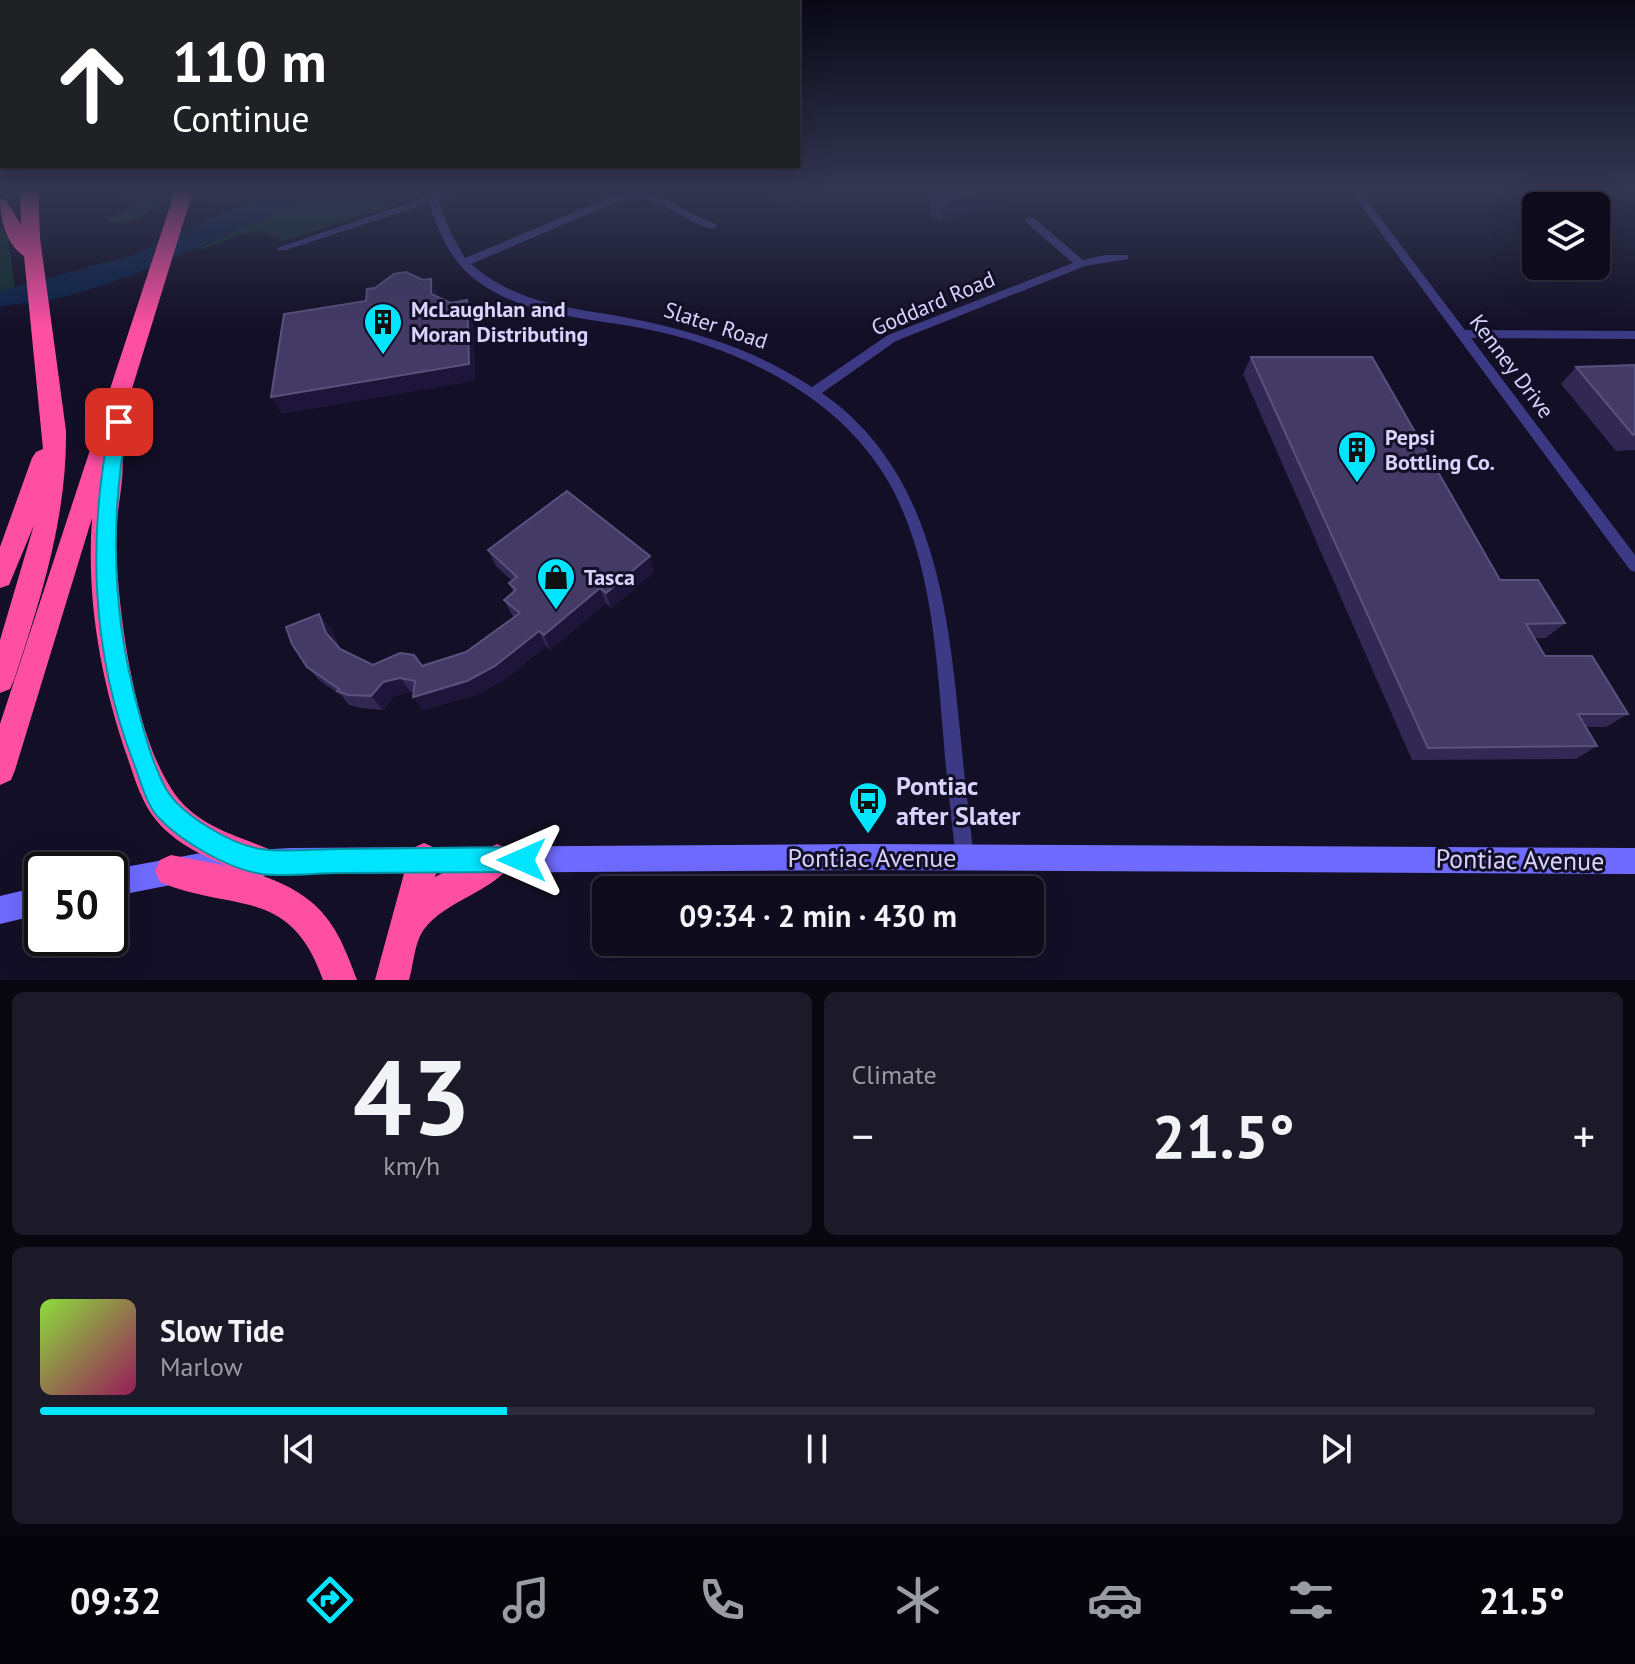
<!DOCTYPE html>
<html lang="en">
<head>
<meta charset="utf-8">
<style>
	:root { --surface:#0e0b1c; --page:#1c1929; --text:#f1f3f6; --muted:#9b9ba3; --line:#2e2b3b; --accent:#00e5ff }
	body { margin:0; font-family:"PT Sans",sans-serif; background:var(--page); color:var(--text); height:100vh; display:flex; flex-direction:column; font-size:30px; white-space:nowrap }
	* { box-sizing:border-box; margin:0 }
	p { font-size:26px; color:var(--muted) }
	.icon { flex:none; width:44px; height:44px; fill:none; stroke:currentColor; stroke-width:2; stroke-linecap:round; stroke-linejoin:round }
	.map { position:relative; height:980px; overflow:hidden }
	.drawer { display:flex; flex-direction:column; gap:12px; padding:12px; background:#08060f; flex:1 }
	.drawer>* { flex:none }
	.hud { position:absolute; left:0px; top:0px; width:800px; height:168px; box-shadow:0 8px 32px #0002,0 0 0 2px var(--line); background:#202124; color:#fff; overflow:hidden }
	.tools { position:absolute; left:1522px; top:192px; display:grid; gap:16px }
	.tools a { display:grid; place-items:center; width:88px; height:88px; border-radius:12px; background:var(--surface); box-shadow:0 8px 32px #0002,0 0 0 2px var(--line); font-size:40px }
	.speed { position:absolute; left:24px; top:852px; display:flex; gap:16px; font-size:40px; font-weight:700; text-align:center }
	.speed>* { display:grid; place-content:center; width:104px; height:104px; border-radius:50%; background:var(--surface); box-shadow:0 8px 32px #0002,0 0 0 2px var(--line); line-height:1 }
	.speed .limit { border:4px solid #111; border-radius:12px; background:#fff; color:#111 }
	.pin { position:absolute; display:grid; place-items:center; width:68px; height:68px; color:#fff; margin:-34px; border-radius:16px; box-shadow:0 4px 12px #0006 }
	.me { position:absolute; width:88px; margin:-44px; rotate:270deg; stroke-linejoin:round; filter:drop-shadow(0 0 6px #0008) }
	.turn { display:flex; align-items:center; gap:28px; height:168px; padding:0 40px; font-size:36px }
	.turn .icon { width:104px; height:104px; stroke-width:2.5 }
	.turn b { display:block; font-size:56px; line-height:68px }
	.big { font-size:60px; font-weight:700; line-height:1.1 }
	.drawer .tile { flex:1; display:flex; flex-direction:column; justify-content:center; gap:12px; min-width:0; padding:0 28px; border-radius:12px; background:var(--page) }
	.drawer .dial { align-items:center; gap:0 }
	.dial b { font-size:104px; line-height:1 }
	.song { display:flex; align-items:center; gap:24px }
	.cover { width:96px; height:96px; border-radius:12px; background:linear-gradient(135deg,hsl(90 70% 55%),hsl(330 70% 35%)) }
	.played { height:8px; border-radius:4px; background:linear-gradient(90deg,var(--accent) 30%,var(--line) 30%) }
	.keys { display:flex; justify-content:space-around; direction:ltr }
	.heat { display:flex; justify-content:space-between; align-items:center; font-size:44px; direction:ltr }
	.drawer .tiles { flex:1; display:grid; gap:12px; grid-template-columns:1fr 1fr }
	.tile:last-child { grid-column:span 2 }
	.trip { position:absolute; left:592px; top:876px; width:452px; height:80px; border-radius:12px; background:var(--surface); box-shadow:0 8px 32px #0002,0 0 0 2px var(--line); font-weight:700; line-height:80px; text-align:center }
	.menu { display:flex; height:128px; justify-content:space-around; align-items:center; background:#06040b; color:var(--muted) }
	.menu .icon { width:56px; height:56px }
	.menu .active { color:var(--accent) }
	.menu b { font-size:36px; color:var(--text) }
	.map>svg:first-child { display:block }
</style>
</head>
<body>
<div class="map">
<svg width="1635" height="980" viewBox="0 0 1635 980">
	<rect width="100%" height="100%" fill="#130f26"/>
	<!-- green -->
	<path fill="#12302f" d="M120,191H177L172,204C165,206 157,205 151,209C136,220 126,228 107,221L106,218L130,210L131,200L123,197Z
		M196,191H278C252,201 218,218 196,191Z
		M327,191H437L284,241C276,239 268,233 260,232C247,229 213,247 196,250L254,221Z
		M0,227L8,237L15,288L0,291Z"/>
	<!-- water -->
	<path fill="#0c2248" d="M278,191H327C244,225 165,267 78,293C53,301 26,302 0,307V291L136,254L212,218Z"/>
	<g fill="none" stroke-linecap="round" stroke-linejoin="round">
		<!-- minor -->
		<path fill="#3d3a85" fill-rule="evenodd" d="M444,191H460L438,200L451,233L465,258L611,197C660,185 674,209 716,224V228H708C674,216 657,193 618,201L471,264C524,310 584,307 648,322C707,335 762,354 812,387L888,335L1073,263L1026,222V218H1034L1083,260L1105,255H1128V259L1085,266L896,341L822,393C933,470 948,607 960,731C964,773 969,816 974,858L972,865L965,867L958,865L956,858C951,816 946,774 943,732C936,650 931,564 893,490C845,398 740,347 641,328C587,318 526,316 480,283C451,263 440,235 429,203L286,250H278L277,248Z
			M1350,191H1360L1465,330L1635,331V339L1471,338L1635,555V572L1630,570Z"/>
		<!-- secondary -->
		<path fill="#6f6bff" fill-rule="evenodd" d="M866,844L1635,848V874L866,870L291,874L201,879L110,897L109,870L201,853L291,848Z
			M42,886V914L0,924V896Z"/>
		<!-- motorway -->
		<path fill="#ff4fa3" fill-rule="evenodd" d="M20,191H38L40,238L66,431C67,518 41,598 14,680L10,689L0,693V640L34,525L9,585L0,588V547L32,458L36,452L43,449L24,256C6,244 0,219 0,199L6,200L21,225Z
			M175,191H193L114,447L120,449C128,463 116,514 116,533C116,603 135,756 185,806C210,830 241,837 271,850L276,861L271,872L263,876C321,897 337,924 357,980H323C290,885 233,913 160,882L155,871L160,860L171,855L228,866C201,855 175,843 156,820C142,803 135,780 128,759C101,682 86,600 92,518L15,770L11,780L0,785V724Z
			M424,843L435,848L440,859L435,877L497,844L508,849L513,860C500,891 438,901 420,936C414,949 413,966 409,980H375L408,859L413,848Z"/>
	</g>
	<!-- wall -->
	<path fill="#312854" d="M935,191H1032L1025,194L1024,197L941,223L930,213L932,192Z
		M1251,357L1500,580L1565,623L1546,638H1534L1545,656L1628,714L1606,727H1586L1597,746L1576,759L1412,760L1243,374Z
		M1635,365V450L1616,451L1561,384L1576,367Z
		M488,550L650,556L654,572L611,608L606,603L550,650L546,646L504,680L476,695L423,710L413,692H411L394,696L383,710L360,708L349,705L341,695L320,681L307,667L319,614L331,629L340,649L373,665L422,666L466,652L514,617L512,615L504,600L513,592L509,583L512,581L496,566Z"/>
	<!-- shaded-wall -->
	<path fill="#1d163a" d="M981,191H1032L1025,194L1024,197L941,223L944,202Z
		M431,279L438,296V310L431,294Z
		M467,300L474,317L475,381L282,414L271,397Z
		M650,556L654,572L611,608L606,593Z
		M600,588L606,603L550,650L544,635Z
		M319,614L331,629L338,647L326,633Z
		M539,631L546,646L504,680L476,695L423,710L413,697Z
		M400,678L411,692L394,696L383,710L371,696L383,682Z"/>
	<!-- building -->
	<path fill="#433a66" stroke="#5a527e" stroke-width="2" d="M935,191H981L944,202L932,192Z
		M406,272L423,280L431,279V294L451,303L467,300L469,364L271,397L284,314L366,301L367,289L375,288L394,274Z
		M1251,357H1372L1500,580H1538L1565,623L1526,624L1545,656H1592L1628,714H1578L1597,746L1428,748Z
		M1635,365V434L1633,435L1576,367Z
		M567,491L650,556L606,593L600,588L544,635L539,631L495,666L467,681L413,697L415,681L400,678L383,682L371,696L348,695L337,691L339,689L307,667L292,644L286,627L319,614L326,633L340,649L373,665L400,653L414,655L422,666L466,652L520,613L504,600L516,590L509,583L517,577L488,550Z"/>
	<!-- sky -->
	<linearGradient id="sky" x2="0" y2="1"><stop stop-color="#0a0815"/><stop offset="0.58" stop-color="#333752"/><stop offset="1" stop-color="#333752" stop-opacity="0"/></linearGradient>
	<rect width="1635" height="328" fill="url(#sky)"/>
	<!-- route -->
	<path fill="#00e5ff" stroke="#0095a6" stroke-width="2" d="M119,416L128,422C109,519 112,614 138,709C145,736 153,765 166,789C181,815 232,845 261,849C287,853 315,849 340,849C401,848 461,848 522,847L530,851L534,860L530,868L522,872C461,872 401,873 340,873C315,873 287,877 262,874C228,869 180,841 157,816C145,801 140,779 133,761C91,652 87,535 111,422Z"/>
	<!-- icons -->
	<defs>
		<symbol id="building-pin" viewBox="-11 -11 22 30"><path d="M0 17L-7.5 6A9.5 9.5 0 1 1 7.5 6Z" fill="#00e5ff" stroke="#130f26"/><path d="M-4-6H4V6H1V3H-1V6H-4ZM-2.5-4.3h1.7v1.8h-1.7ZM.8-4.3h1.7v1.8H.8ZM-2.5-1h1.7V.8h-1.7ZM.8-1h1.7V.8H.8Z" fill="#111"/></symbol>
		<symbol id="shop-pin" viewBox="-11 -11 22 30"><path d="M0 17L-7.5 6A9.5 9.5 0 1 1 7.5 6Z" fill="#00e5ff" stroke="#130f26"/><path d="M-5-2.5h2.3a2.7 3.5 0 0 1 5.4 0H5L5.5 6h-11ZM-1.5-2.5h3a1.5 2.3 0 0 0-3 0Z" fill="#111"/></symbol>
		<symbol id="bus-pin" viewBox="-11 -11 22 30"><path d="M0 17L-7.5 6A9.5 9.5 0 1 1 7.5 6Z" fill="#00e5ff" stroke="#130f26"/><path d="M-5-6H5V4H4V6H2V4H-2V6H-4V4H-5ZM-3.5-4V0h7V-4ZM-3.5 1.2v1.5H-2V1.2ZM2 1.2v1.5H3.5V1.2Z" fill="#111"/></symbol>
	</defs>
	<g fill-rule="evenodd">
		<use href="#building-pin" x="361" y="300" width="44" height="60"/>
		<use href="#building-pin" x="1335" y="428" width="44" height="60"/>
		<use href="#shop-pin" x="534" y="555" width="44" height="60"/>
		<use href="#bus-pin" x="846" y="779" width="44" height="60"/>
	</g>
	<g text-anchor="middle" stroke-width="6" stroke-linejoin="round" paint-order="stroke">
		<!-- street labels -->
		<g font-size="22" fill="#d9d4ff" stroke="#130f26">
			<text transform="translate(933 303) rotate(-23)" y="8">Goddard Road</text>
			<text transform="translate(716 325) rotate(18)" y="8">Slater Road</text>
			<text transform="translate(1512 366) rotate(53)" y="8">Kenney Drive</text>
		</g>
		<!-- poi labels -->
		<g font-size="22" font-weight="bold" fill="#d9d4ff" stroke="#130f26" text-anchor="start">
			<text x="411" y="317">McLaughlan and<tspan x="411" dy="25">Moran Distributing</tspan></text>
			<text x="1385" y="445">Pepsi<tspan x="1385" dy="25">Bottling Co.</tspan></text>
			<text x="584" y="585">Tasca</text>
		</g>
		<!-- near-poi labels -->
		<g font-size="26" font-weight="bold" fill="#d9d4ff" stroke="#130f26" text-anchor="start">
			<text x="896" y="795">Pontiac<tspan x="896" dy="30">after Slater</tspan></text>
		</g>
		<!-- near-street labels -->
		<g font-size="26" fill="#d9d4ff" stroke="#130f26">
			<text x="872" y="867">Pontiac Avenue</text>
			<text transform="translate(1520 860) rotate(1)" y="9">Pontiac Avenue</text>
		</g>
	</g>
</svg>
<div class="tools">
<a><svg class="icon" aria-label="layers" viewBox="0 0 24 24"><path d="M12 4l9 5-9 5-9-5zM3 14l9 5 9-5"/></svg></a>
</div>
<div class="speed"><div class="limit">50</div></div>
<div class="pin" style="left:119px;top:422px;background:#d93025"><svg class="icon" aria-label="arrive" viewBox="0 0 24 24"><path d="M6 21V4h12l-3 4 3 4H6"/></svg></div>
<svg class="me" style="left:522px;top:860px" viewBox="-20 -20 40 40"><path d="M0-17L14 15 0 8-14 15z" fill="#00e5ff" stroke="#fff" stroke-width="4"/></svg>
<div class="trip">09:34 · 2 min · 430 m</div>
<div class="hud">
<div class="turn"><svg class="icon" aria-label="ahead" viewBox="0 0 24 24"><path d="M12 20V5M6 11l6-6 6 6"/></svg><div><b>110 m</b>Continue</div></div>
</div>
</div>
<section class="drawer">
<div class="tiles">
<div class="tile dial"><b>43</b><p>km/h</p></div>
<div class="tile"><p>Climate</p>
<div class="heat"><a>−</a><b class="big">21.5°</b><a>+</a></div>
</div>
<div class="tile">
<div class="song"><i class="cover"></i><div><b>Slow Tide</b><p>Marlow</p></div></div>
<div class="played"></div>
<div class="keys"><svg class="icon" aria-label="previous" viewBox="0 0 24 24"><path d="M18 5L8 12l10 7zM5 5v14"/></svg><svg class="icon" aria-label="pause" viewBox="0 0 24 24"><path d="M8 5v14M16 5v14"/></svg><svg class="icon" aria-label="next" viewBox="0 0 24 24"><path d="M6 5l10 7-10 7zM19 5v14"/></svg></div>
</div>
</div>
</section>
<nav class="menu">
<b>09:32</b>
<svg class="icon active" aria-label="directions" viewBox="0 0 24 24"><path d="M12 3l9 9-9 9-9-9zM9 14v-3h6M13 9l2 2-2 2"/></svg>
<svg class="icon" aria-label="music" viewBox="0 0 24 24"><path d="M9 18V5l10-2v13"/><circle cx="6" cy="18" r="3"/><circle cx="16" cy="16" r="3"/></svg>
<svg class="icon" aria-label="phone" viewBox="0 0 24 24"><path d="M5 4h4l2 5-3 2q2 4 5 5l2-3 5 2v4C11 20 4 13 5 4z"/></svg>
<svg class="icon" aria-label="climate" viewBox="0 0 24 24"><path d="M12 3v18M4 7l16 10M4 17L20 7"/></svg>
<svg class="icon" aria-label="car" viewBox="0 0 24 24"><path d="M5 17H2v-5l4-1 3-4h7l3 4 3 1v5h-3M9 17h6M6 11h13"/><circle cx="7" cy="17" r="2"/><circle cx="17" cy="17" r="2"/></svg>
<svg class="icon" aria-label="filters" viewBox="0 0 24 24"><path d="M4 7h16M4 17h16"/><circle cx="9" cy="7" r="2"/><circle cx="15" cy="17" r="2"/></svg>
<b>21.5°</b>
</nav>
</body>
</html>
